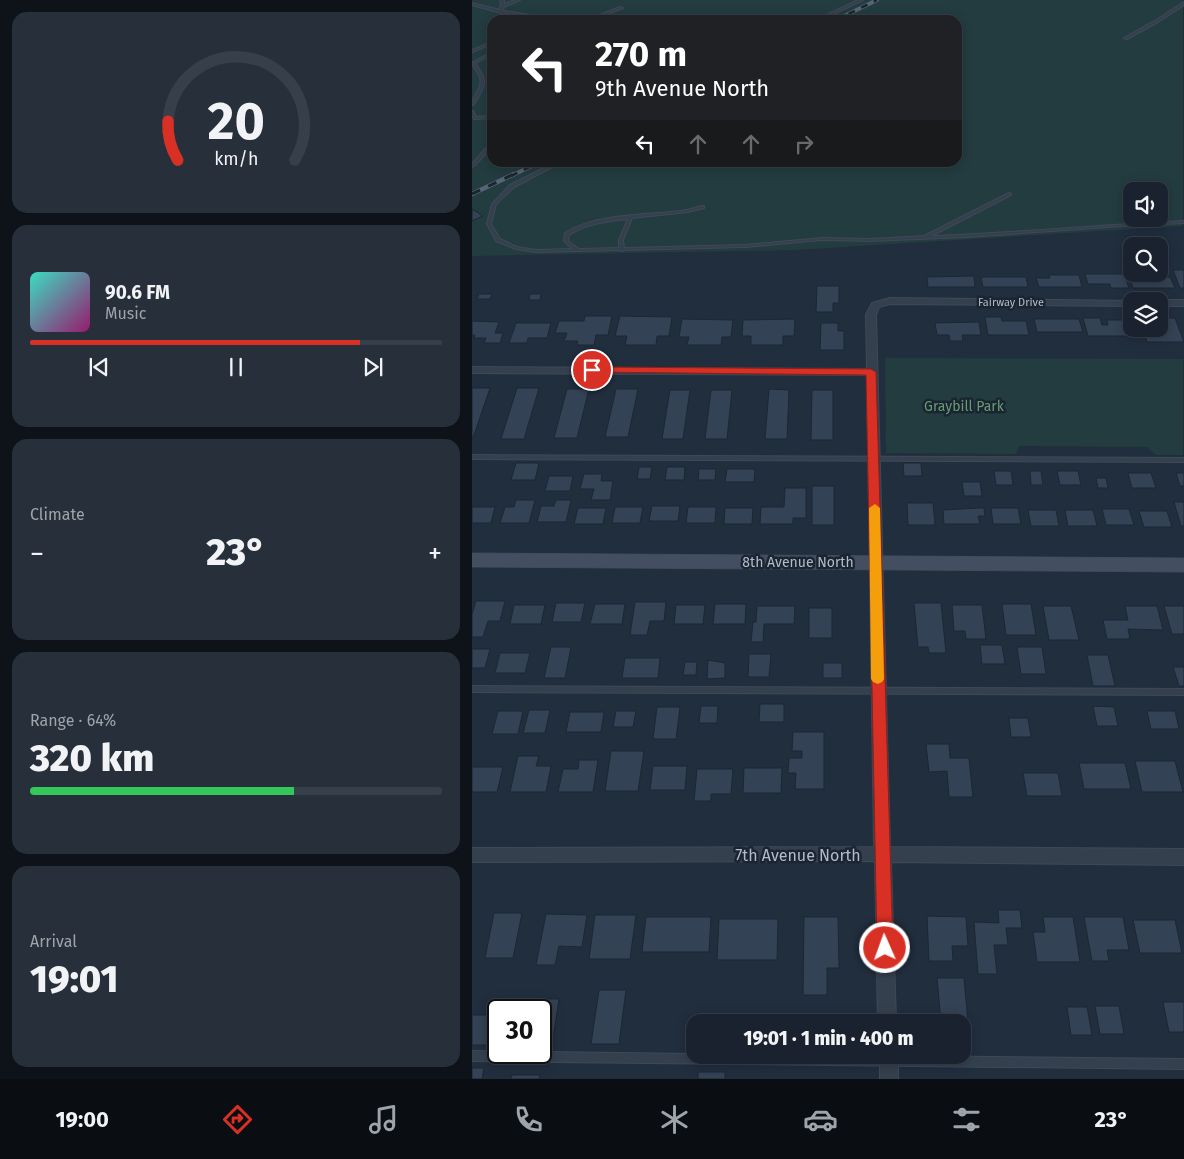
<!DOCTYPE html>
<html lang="en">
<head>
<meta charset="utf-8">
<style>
	:root { --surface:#19222e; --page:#262f3a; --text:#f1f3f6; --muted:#9fa4aa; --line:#373f4a; --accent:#d93025 }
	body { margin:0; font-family:"Fira Sans",sans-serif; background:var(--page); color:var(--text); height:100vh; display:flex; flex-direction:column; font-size:19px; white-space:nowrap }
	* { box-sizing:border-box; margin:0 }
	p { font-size:16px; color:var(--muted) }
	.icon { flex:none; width:28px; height:28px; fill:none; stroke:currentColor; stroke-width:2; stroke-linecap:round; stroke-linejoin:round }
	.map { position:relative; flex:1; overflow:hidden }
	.drawer { display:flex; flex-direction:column; gap:12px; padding:12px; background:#0e1319; width:472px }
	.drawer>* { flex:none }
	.top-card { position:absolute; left:15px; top:15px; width:475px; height:152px; border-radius:15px; box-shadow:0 2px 12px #0003,0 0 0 1px var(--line); background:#202124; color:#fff; overflow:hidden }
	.tools { position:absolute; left:651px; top:182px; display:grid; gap:10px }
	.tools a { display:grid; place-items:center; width:45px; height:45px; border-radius:10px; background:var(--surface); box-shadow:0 2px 12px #0003,0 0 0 1px var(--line); font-size:25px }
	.speed { position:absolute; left:15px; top:999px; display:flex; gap:10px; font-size:25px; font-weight:700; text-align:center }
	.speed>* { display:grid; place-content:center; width:65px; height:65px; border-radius:50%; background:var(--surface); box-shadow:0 2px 12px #0003,0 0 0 1px var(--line); line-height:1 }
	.speed .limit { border:2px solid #111; border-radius:8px; background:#fff; color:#111 }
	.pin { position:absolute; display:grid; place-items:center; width:42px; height:42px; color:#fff; margin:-21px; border:2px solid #fff; border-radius:50%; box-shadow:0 1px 5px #0007 }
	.me { position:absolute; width:55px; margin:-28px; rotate:358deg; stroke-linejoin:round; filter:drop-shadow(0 0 4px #0008) }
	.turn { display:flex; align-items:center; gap:18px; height:105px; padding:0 25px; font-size:22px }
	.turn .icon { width:65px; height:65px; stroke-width:2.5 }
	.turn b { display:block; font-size:35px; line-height:42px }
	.lanes { display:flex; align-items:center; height:48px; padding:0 25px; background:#0003; justify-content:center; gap:25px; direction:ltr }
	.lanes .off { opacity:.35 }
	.big { font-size:38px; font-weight:800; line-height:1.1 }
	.drawer .card { flex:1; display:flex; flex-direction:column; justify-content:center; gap:8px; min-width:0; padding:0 18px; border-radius:15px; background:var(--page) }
	.drawer .dial { align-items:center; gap:0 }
	.dial svg { height:130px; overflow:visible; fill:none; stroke:var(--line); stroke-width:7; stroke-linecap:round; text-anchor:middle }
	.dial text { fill:var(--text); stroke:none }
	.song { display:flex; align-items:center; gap:15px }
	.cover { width:60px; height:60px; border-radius:8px; background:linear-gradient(135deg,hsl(170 70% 55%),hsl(320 70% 35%)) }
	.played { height:5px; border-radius:2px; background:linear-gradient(90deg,var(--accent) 80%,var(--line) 80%) }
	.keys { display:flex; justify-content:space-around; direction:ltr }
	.heat { display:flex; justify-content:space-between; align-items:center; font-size:28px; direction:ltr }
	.charge { height:8px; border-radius:4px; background:linear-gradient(90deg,#34c759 64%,var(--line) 0) }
	.trip { position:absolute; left:214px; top:1014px; width:285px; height:50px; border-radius:15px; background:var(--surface); box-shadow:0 2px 12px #0003,0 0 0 1px var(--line); font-weight:800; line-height:50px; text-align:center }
	.menu { display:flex; height:80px; justify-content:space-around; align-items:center; background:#0a0e12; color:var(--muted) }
	.menu .icon { width:35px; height:35px }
	.menu .on { color:var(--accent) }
	.menu b { font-size:22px; color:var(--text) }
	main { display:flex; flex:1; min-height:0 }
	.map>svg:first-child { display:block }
</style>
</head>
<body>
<main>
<section class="drawer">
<div class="card dial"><svg viewBox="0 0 100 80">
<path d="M14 69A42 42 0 1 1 86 69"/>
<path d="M14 69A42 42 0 0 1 8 45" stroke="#d93025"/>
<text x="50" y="56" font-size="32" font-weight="700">20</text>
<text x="50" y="72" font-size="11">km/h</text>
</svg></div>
<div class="card">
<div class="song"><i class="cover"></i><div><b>90.6 FM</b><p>Music</p></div></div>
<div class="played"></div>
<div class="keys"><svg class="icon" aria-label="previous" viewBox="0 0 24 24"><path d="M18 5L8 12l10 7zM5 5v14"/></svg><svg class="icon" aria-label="pause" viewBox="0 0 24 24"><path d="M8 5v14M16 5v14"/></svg><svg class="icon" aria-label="next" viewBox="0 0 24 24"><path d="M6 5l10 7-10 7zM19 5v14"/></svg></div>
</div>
<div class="card"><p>Climate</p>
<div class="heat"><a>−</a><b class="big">23°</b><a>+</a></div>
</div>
<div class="card"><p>Range · 64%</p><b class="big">320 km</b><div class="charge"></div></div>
<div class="card"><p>Arrival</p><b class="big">19:01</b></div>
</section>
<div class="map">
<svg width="712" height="1079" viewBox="0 0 712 1079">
	<rect width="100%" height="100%" fill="#212e3e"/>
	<!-- green -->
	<path fill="#233c3f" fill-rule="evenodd" d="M0,0H711V226L324,250L0,256ZM20,20H485V162H20ZM660,191H688V219H660Z
		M413,358L711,359V455H684L675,447L547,446L544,454L414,453Z"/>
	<!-- building -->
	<path fill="#334254" stroke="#1d2734" d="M0,209L11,216L0,221Z
		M701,270H712V288H708Z
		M613,274H652L657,288H639L638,284H616Z
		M577,275H607L610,287H567L564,278H578Z
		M502,276L503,287H456L455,277Z
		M509,277H554L556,287H511Z
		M698,277L703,288H661L658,278Z
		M345,286H367V303H361V312H344Z
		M7,294H20L18,299H5Z
		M58,294H69L68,300H57Z
		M113,316H140L136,335H124L122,345H105L106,341H92L95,333H83L87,321H112Z
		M148,316L200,317L197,336H185L184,345H153L155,336H143Z
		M513,317H529L530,321H554L557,335H516Z
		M611,318H628L630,325H636L635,320H655L661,336H616Z
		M688,318H703L712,342H675L671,329H688Z
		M210,319L261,320L259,337H250L249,345H215L217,337H207Z
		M323,319L322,336H311V345H279V336H270L271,320Z
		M562,319H607L611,332H565Z
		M0,321L27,322L23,333H31L28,343H12L14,338H2L3,335H0Z
		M507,322L509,335H490L491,341H478L477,335H465L463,323Z
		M44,323H79L75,338H56L55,343H37Z
		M349,323H366V331H372V350H348Z
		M0,388H18L1,438H0Z
		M45,388H67L52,439H29Z
		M95,389H117L105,438H82Z
		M144,389H166L156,437H133Z
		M297,389L317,390L315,439H293Z
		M198,390H218L211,439H190Z
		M239,390H260L255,439H233Z
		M340,390H361V440H339Z
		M44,463H67L63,480H39Z
		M431,463H449L450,476H432Z
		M167,467H180L178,479H165Z
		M195,467H213L212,480H193Z
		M227,469H244L243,480H226Z
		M255,469H283L282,482H253Z
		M522,471H539L541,485H524Z
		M558,471H569L571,485H559Z
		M585,471H606L609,485H588Z
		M656,473H679L684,488H660Z
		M704,473H712V486H708Z
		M112,474H130L129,481H141L138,500H119L122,489H108Z
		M77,476H101L98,491H73Z
		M624,478H634L636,488H626Z
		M490,482H508L510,496H492Z
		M340,486H362V525H340Z
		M313,488H334V518H321V524H288L289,507H312Z
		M44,500H63L57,523H28L33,507H42Z
		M84,500H99L94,522H65L69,506H82Z
		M702,502H712V526H709Z
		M435,503H461L463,525H436Z
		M180,506H208L206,521H177Z
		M0,507H23L19,523H0Z
		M143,507H171L168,523H140Z
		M216,507H244L243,523H214Z
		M106,508H134L131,524H102Z
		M253,508H281L280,524H252Z
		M506,508H512L513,516H506L508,524H472L471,510Z
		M519,508H546L549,524H521Z
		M630,509H657L662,525H634Z
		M556,510H584L587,526H559Z
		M593,510H621L625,526H596Z
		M667,511H695L700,527H672Z
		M4,601H33L28,621H16L11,637H0V614Z
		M163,602H194L192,621H178L175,635H158Z
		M84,603H113L109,622H80Z
		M442,603H469L474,653H457L456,647H446Z
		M123,604H153L150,624H118Z
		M243,604H274L273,624H241Z
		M530,604H559L564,635H534Z
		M42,605H73L69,624H38Z
		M204,605H233L231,624H202Z
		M480,605H510L514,639H494L493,631H482Z
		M285,606H323L322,624H292L291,642H279L281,622H284Z
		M571,606H599L607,640H577Z
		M653,606H685L691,630L656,629L658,639H635L631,620H656Z
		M692,606H712V634H700Z
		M337,608H360V638H337Z
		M508,645H530L533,664H510Z
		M79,647H99L93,678H72Z
		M545,647H570L574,674H549Z
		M0,649H18L13,668H0Z
		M28,653H58L53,673H23Z
		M277,654H299L297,677H276Z
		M615,655H636L643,686H621Z
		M153,658H188L186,678H150Z
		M236,660L253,663V678L235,679Z
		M213,662H225L224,675H211Z
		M351,663H370V678H351Z
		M701,667H712V686H707Z
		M288,704H312V722H287Z
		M229,706H246L245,723H227Z
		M621,706L642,707L646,726H625Z
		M185,707H208L204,739H181Z
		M57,710H78L73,733H51Z
		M26,711H51L46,734H20Z
		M144,711H164L161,727H141Z
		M675,711H703L707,729H679Z
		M98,712H132L129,732H94Z
		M537,718H556L559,737H539Z
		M321,732H352V789H323L324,773H316L317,758H330V751H320Z
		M454,744H477L478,758H497L501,797H477L475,771L457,772Z
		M139,751H172L166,791H133Z
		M46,756H67L64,766H79L74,792H38Z
		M107,760H126L121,792H86L91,769H106Z
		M663,761H703L711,792H670Z
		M607,763H653L659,789H612Z
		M181,766H215L213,790H178Z
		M0,767H31L25,792H0Z
		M272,768H310L309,793H271Z
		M225,769H261L259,794H239V801H222Z
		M551,773H586L590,796H555Z
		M526,910H548L550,928H534L536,945H522L525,974H506L502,922L527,923Z
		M22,913H50L41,958H13Z
		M74,914L115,915L110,947L87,946L83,965H64Z
		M123,915H164L158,959H117Z
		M455,916L494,917L496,946H480L481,961H457Z
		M174,917H239L237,952H170Z
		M332,917H366L367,968H355V995H331Z
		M571,917H601L608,962H565L561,932H573Z
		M612,917H651L657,950H635L637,961H620Z
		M247,919H306L305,960H245Z
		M661,920H703L710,953H668Z
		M465,978H492L497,1033H490V1022H469Z
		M127,990H154L147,1044H119Z
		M57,999H87L82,1032H69V1010H55Z
		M691,1002H712V1032H697Z
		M623,1006H647L652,1034H628Z
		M595,1007H615L620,1035H599Z
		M0,1015H26L21,1045H0Z
		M0,1068H12L10,1079H0Z
		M226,1072H253V1079H226Z
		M40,1075H68L67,1079H39Z"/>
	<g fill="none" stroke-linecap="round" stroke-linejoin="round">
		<defs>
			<path id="lane" d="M28,0H32V4L43,0H48L32,7L31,9L32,11L90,20H81L33,13L37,20H33L29,13L0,5V3L28,10L27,9L29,6Z
				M386,0H391L349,20H344Z
				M712,2V5L686,22L655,39L652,38L684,20Z
				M148,7L151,8L120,20H115Z
				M20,42V44L0,52V50Z
				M20,52V54L4,63C5,68 8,70 10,74C16,85 7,95 2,104L0,105C0,95 11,89 8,78C6,72 2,69 0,63Z
				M0,111H1L4,117L20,116V118L2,119L0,116Z
				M19,144H20V147L4,164L0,167V164L13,149Z
				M84,162H90L42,187L24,204L19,224L28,239L45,247L64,250L101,249L92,241L93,233C127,212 177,216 215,210C220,209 225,207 230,206H232V208L216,212L160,218L151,240L152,248L273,245L350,238L399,239L454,236V235L537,193L539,194V195L459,236C543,233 627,225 712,221V223L651,226L495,237L399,241L350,240L273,247L152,250L150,251L148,250L64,252L44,249L24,241L15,224L20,204L38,185ZM156,219L147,240V248L107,249L96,241L97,235C114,224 136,221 156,219Z
				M0,455L712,458V462L0,459Z
				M0,686L712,689V695L0,692Z
				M0,1051L222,1054V1055H318L712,1059V1069L0,1061Z"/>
			<path id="street" d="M418,298L664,301H660V306L418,304L407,307L404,315L418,847L712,849V865L419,862L424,1022H406L403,861L0,862V848L402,847L395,375L0,373V367L395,369L394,315L400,303Z
				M688,300H712V306H688V301H684Z
				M408,1055H426V1079H408Z"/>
			<path id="secondary" d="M0,553L712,558V572L0,567Z"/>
		</defs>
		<!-- lane casing -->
		<use href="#lane" stroke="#3f4956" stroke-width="2"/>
		<!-- street casing -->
		<use href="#street" stroke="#3f4956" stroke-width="2"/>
		<!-- secondary casing -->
		<use href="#secondary" stroke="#3f4956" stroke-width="1"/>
		<!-- lane -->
		<use href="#lane" fill="#35404e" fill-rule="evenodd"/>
		<!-- street -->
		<use href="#street" fill="#35404e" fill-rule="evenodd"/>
		<!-- secondary -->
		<use href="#secondary" fill="#434f61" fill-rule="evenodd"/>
		<defs>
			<path id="rail-far1" d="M364,20L405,0
				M39,176L68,162"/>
			<path id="rail" d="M0,194L42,174"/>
		</defs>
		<!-- rail-far1 casing -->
		<use href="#rail-far1" stroke="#576475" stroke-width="4"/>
		<!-- rail casing -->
		<use href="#rail" stroke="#576475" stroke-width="4.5"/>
		<!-- rail-far1 -->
		<use href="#rail-far1" stroke="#1b2532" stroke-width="2.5" stroke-dasharray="7" stroke-linecap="butt"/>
		<!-- rail -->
		<use href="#rail" stroke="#1b2532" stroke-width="3" stroke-dasharray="9" stroke-linecap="butt"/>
	</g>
	<!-- route -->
	<path fill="#d93025" stroke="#8d1f18" d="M120,367L399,369L404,372L421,948L419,953L413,955L408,953L405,948L394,375L116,372L115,370Z"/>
	<!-- slow -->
	<path fill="#f59e0b" d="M403,504L408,508L412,679L410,682L406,684L401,682L399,679L397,508Z"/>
	<g text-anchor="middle" stroke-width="5" stroke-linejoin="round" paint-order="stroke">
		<!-- far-street labels -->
		<g font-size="11" fill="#b1bbc9" stroke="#1b2532">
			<text x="539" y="306">Fairway Drive</text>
		</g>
		<!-- park labels -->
		<g font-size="14" fill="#669c72" stroke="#1b2532">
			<text x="492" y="411">Graybill Park</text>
		</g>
		<!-- street labels -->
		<g font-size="14" fill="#b1bbc9" stroke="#1b2532">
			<text x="326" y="567">8th Avenue North</text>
		</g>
		<!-- near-street labels -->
		<g font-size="16" fill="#b1bbc9" stroke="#1b2532">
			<text x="326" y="861">7th Avenue North</text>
		</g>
	</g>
</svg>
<div class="tools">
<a><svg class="icon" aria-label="sound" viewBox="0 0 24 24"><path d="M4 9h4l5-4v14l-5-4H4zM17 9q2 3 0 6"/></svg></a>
<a><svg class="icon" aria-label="search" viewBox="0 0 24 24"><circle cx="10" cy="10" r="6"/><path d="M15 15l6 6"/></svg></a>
<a><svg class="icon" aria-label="layers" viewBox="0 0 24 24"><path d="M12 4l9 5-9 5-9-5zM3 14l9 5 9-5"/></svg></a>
</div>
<div class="speed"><div class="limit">30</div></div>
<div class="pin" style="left:120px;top:370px;background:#d93025"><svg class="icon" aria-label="arrive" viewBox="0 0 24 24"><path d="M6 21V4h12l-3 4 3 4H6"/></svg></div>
<svg class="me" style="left:413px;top:948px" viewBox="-20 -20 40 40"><circle r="17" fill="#d93025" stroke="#fff" stroke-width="3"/><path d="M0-11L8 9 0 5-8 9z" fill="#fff"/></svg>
<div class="trip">19:01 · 1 min · 400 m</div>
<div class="top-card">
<div class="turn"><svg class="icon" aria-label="left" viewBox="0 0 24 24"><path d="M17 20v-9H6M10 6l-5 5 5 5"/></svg><div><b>270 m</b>9th Avenue North</div></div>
<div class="lanes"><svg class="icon" aria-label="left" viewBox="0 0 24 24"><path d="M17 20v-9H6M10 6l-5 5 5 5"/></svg><svg class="icon off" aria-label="ahead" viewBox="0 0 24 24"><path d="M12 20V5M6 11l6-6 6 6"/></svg><svg class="icon off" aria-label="ahead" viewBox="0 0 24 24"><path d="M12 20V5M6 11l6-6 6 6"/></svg><svg class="icon off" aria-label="right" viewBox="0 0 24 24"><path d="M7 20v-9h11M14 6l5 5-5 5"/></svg></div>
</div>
</div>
</main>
<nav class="menu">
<b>19:00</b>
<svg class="icon on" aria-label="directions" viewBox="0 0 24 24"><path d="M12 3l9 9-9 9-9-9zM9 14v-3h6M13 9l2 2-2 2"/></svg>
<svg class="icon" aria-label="music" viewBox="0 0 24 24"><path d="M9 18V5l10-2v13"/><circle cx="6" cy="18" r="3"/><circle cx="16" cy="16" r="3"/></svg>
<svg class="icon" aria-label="phone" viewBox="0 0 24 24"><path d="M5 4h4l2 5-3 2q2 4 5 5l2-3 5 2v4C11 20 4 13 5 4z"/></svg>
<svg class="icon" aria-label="climate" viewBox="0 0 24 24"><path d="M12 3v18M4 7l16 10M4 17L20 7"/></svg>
<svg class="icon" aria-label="car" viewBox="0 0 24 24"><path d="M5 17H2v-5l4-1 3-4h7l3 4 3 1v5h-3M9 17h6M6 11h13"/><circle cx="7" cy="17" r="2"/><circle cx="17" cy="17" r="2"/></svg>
<svg class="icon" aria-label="filters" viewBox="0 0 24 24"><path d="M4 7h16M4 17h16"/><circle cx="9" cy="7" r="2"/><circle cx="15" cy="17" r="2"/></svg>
<b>23°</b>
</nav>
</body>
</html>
